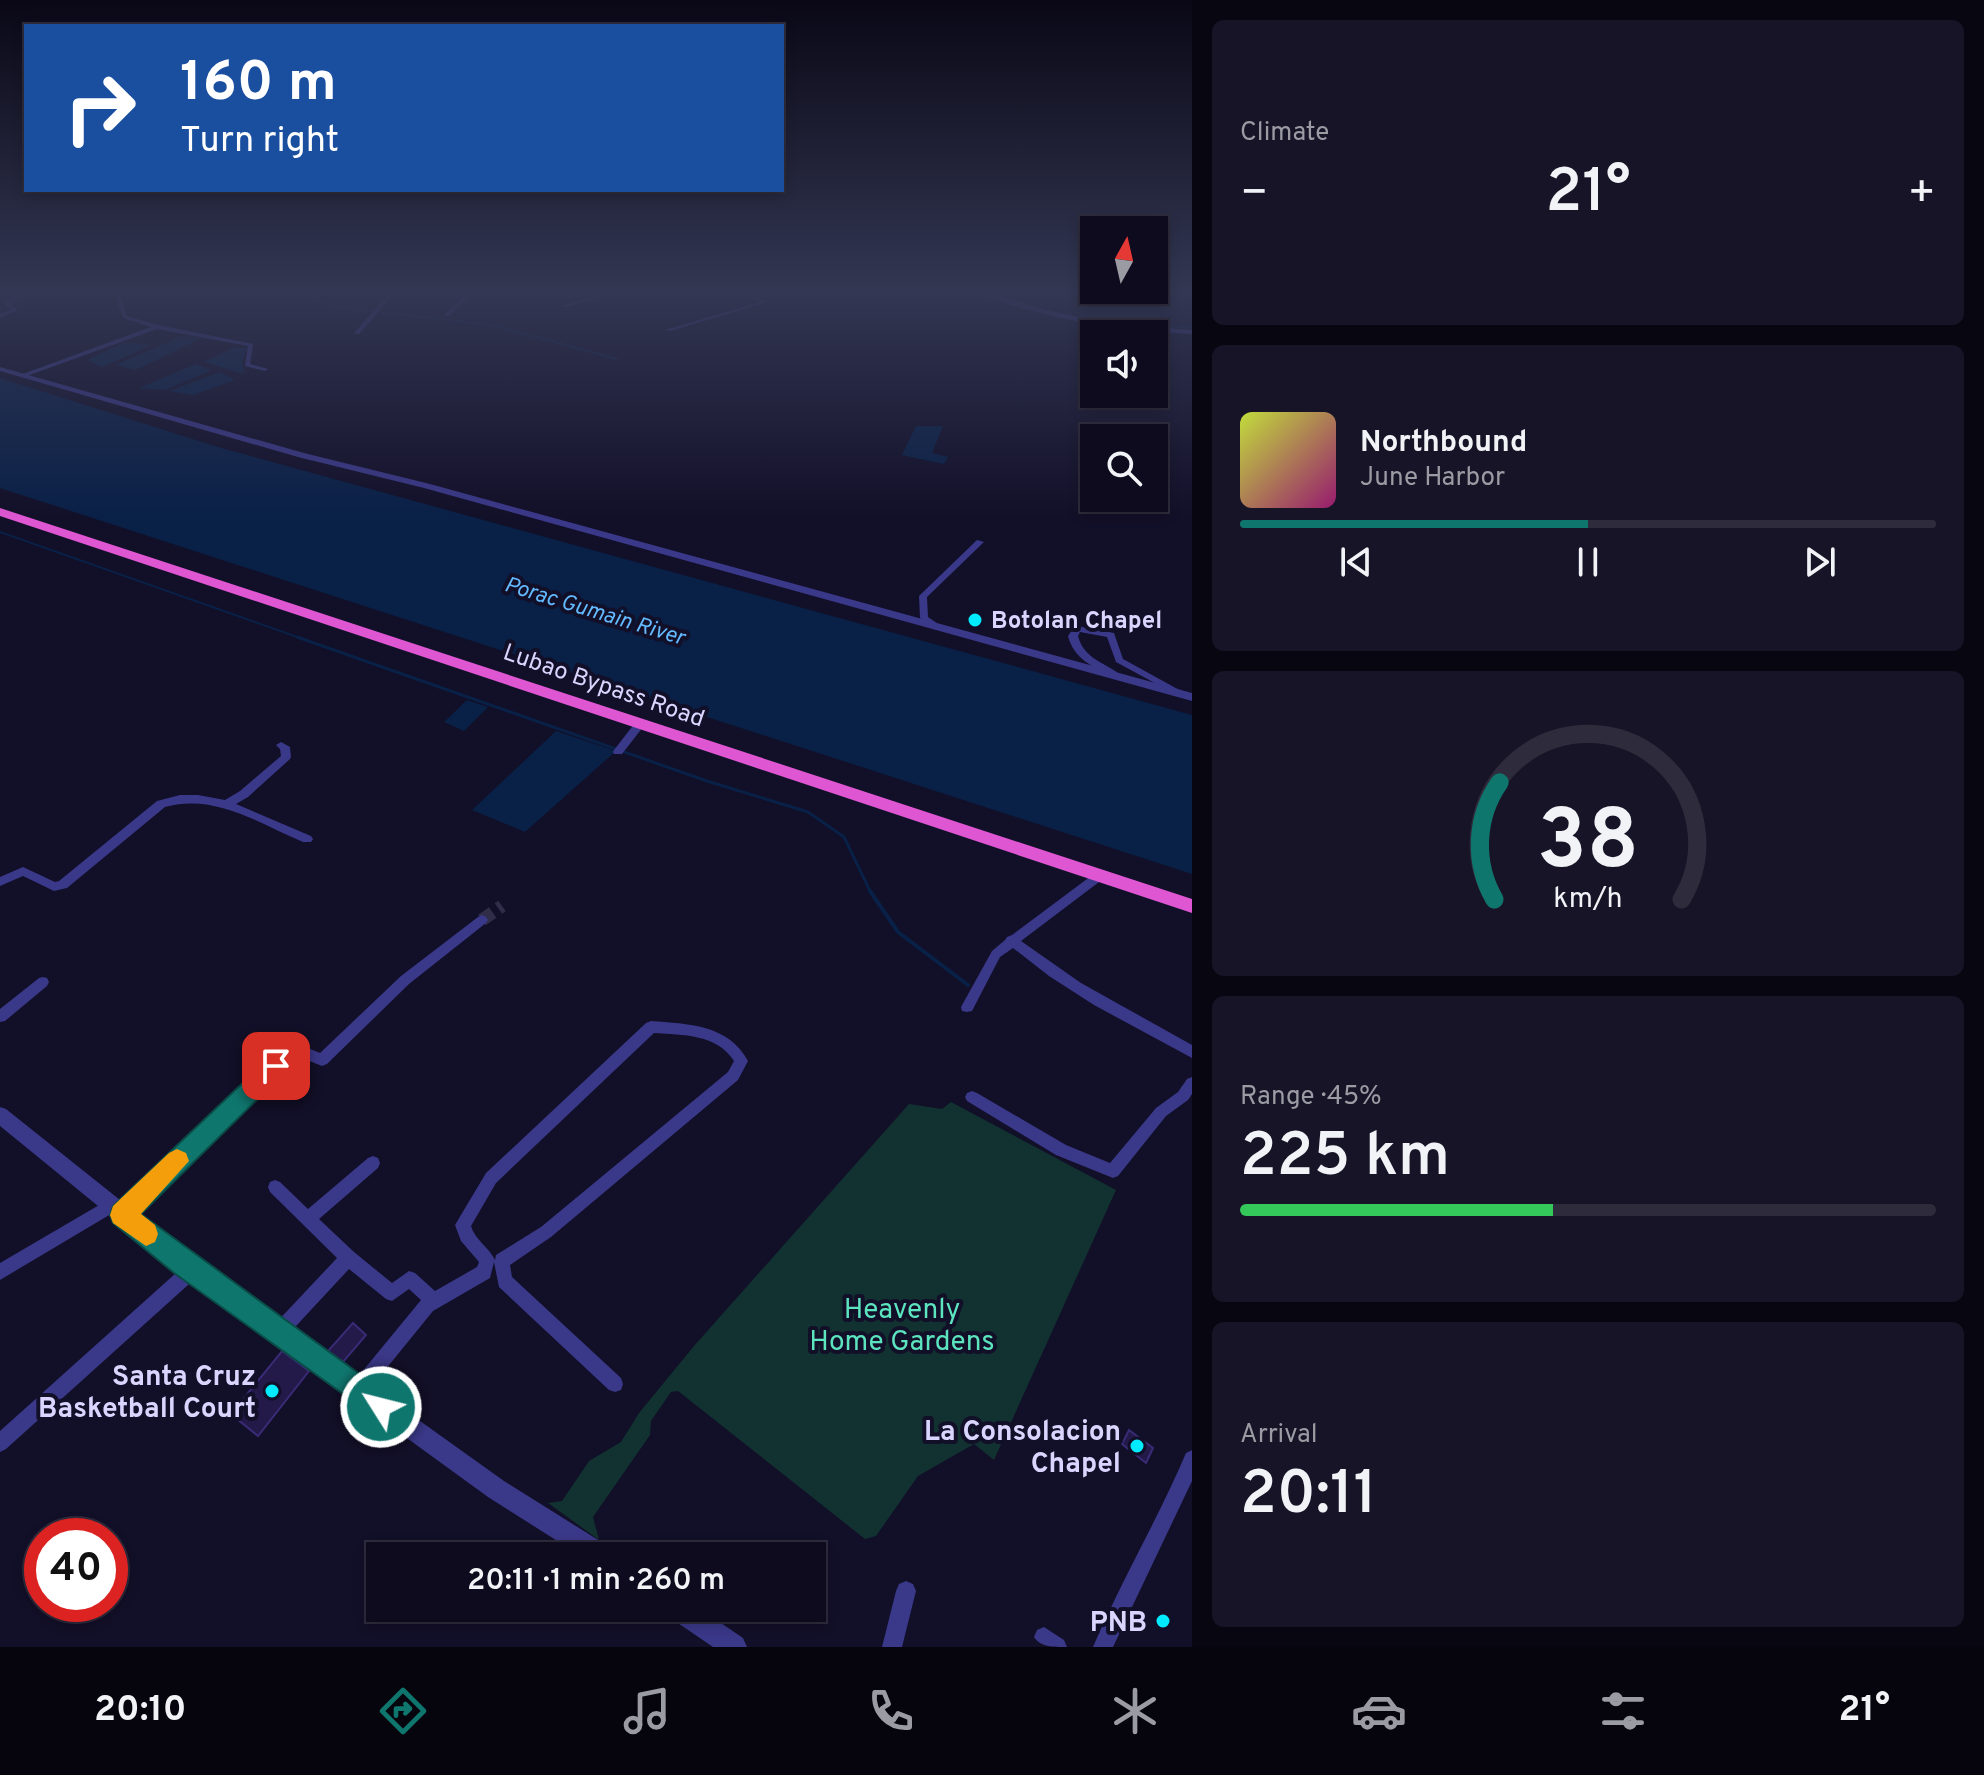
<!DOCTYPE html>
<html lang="en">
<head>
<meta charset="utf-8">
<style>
	:root { --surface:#0e0b1e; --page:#171427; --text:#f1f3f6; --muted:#9b9ba4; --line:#2e2b3c; --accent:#0f766e }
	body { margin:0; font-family:Overpass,sans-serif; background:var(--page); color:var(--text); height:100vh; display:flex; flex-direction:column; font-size:30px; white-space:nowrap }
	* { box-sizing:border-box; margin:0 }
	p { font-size:26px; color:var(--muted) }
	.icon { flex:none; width:44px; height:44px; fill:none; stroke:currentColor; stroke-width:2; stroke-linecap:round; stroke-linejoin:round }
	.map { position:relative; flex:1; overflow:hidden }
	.details { display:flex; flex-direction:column; gap:20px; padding:20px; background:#080610; width:792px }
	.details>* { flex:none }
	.hud { position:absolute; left:24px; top:24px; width:760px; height:168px; border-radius:0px; box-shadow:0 4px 12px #0003,0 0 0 2px var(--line); background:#1a4fa0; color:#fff; overflow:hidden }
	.needle { width:52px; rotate:8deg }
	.fabs { position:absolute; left:1080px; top:216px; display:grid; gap:16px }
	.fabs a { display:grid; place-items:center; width:88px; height:88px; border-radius:0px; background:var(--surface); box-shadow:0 4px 12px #0003,0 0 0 2px var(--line); font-size:40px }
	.speed { position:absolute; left:24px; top:1518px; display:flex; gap:16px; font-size:40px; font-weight:700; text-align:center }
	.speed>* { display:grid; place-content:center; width:104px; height:104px; border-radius:50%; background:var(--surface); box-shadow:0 4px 12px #0003,0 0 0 2px var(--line); line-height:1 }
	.speed .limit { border:12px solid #d22; background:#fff; color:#111 }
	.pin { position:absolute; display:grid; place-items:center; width:68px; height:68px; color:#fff; margin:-34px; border-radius:16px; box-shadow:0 4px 12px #0006 }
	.me { position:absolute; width:88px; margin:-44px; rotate:306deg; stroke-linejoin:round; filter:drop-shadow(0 0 6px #0008) }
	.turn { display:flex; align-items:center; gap:28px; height:168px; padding:0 24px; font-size:36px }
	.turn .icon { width:104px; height:104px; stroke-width:2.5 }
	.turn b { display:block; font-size:56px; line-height:68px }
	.big { font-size:60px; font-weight:600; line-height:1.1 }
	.details .card { flex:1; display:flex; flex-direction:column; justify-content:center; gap:12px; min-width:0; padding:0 28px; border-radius:12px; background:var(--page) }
	.details .dial { align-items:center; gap:0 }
	.dial svg { height:208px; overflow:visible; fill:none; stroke:var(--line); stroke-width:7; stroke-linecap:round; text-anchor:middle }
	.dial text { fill:var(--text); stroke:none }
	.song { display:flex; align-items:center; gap:24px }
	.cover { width:96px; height:96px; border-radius:12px; background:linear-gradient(135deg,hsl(70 70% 55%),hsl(320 70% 35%)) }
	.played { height:8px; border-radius:4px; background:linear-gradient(90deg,var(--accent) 50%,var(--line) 50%) }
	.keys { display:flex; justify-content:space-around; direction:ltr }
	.heat { display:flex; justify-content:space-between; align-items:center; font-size:44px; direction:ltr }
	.charge { height:12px; border-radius:6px; background:linear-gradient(90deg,#34c759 45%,var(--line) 0) }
	.trip { position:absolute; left:366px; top:1542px; width:460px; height:80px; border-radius:0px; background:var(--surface); box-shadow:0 4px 12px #0003,0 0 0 2px var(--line); font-weight:600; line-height:80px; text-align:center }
	.tabs { display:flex; height:128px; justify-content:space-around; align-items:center; background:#06040c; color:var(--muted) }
	.tabs .icon { width:56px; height:56px }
	.tabs .selected { color:var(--accent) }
	.tabs b { font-size:36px; color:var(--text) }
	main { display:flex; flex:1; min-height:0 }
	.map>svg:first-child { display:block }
</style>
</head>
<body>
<main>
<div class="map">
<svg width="1192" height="1647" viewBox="0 0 1192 1647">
	<rect width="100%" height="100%" fill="#120f28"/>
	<!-- green -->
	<path fill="#113230" d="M951,1102L1116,1190L994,1460L974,1444L918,1476L876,1536L865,1539L678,1391L671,1392L651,1421L650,1435L593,1517L599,1540L548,1503L562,1501L589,1461L621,1442L639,1413L694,1346L909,1104L942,1109Z"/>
	<!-- water -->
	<path fill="#092047" d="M181,336L202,338L136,370L116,365C139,354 159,347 181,336Z
		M125,342L152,345L102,367L87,360Z
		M233,348H247L242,361L244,374L204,362Z
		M196,364L212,370L165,390L139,388Z
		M220,372L235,380L194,395L169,391Z
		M0,378L218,447L1192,715V874L0,488Z
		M916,426H943L932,453L948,457L944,464L902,455Z
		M467,700L488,707L464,731L444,722Z
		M556,731L616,751L525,832L472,810Z"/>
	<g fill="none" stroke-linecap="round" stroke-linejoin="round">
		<!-- stream-far2 -->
		<path stroke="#092047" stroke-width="2" d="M280,290L337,307L492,325L617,359
			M1084,318L1116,323
			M1147,327H1192
			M0,532L303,639"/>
		<!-- stream-far1 -->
		<path stroke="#092047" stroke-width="3" d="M297,637L707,781L808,812L844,837L871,893"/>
		<!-- stream -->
		<path stroke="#092047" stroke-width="4" d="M870,891L898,932L968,985"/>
	</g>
	<!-- building -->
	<path fill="#231a49" stroke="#392b76" stroke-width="2" d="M353,1323L366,1335L343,1362L328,1351Z
		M282,1351L309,1371L258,1436L231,1414Z
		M1129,1430L1153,1448L1146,1463L1122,1444Z"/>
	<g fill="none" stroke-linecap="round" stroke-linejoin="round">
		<!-- minor-tunnel -->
		<path stroke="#302d48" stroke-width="13" stroke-dasharray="13 7" stroke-linecap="butt" d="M482,920L502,906"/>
		<!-- minor -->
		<path fill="#3a3888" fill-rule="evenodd" d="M7,290H14L23,295L11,304L17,309V311L0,318V314L11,310L5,305V303L16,295Z
			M106,290L119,293L127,316L158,325L253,344L250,364L268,369L265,371L245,366L248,346L157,329L24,377H20V375L151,327L123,318L115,295L104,293Z
			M378,290L397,291L359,334H355V332L390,292Z
			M470,290H476L449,316H445V314Z
			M508,290H518L534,294L531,296Z
			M615,290H623L567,307L562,306Z
			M735,290H742L768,302L670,331L665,330L760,302Z
			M977,540L984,542L927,597L928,617L944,628L943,630H937L920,618L919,596Z
			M1077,626L1114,633L1123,659L1183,692L1181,694H1175L1116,662L1107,637L1080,632L1078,636C1084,659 1104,662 1121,675L1116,678L1113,677C1093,667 1074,659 1068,636L1074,627Z
			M639,722L644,725L643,727L622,754H614L613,752L614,750L635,723Z
			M281,742L290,747L291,757L290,759L248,797L236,804L311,836L313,839L311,842H303C258,823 215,793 165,807L67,888L54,891L23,876L0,886V877L23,867L55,882L59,881L157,801L180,795H198L225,800L240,791L281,756L280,749L276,745Z
			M1099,872L1103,873L1105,876L1103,879L1021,941L1081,983L1192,1045V1058L1094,1005L1049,976L1013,948L1000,957L972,1011L967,1012L962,1011L961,1007L992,951L1005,940L1007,937L1012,935L1095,873Z
			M482,915L486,917L488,920L486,923L409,984L327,1064L322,1066L302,1058L294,1059L127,1220L122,1222L117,1220L114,1215L116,1211L0,1280V1263L106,1201L111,1199L116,1201L119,1206L117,1209L286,1049L303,1046L320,1053L401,976L478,917Z
			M43,977L47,978L49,982L47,986L5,1021L0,1022V1009L39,978Z
			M651,1021C688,1024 728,1024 748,1061L738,1080L551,1237L510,1265L512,1277L621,1378L623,1384L621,1390L615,1392L609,1390L499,1287L494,1262L490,1278L433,1311L364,1396L358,1398L352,1396L350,1390L352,1384L421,1300L409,1289L392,1301L386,1299L349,1269L284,1339L278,1341L272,1339L270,1333L272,1327L337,1258L270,1192L268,1187L270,1182L275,1180L280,1182L308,1209L368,1158L373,1156L378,1158L380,1163L378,1168L319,1219L354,1252L392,1283L409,1271L415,1273L435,1291L477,1267L479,1262L461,1241L455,1225L486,1173L646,1023ZM654,1033C683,1035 717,1034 734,1061L728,1072L541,1227L496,1255L495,1260C489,1247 475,1240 471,1226L496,1183Z
			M1192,1077V1094L1188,1100L1166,1116L1118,1176L1113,1178L1056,1155L967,1101L965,1097L967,1093L972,1091L977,1093L1066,1145L1110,1163L1156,1108L1178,1092L1187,1079Z
			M192,1262L198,1264L200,1270L198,1276L6,1449L0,1452V1431L186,1264Z
			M1192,1450V1481L1113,1647H1093C1121,1581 1158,1519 1186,1453Z
			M906,1581L913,1584L916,1591L902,1647H882L896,1591L899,1584Z
			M1044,1627L1064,1640L1067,1647C1053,1647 1040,1647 1034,1637L1037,1630Z"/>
		<!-- tertiary -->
		<path fill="#3a3888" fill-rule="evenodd" d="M0,290H13L0,294Z
			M971,290C992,290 1031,307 1055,312C1100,323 1146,327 1192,330V334C1131,331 1070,323 1012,305C998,301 982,297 971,290Z
			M0,367L304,453L430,484L1192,693V701L424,488L298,457L0,371Z
			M0,1107L6,1109L199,1263L504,1481L611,1548L615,1556H581L488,1497L185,1277L0,1126Z
			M666,1608H699L743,1638L747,1647H713L669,1617Z"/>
		<!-- trunk -->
		<path fill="#df56d3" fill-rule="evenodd" d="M0,508L1192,899V913L0,516Z"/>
	</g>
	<!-- sky -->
	<linearGradient id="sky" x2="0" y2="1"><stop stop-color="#0a0816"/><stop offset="0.56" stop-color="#333753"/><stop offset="1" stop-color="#333753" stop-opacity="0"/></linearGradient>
	<rect width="1192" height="520" fill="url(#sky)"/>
	<!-- route -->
	<path fill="#0f766e" stroke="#0a4d48" stroke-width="2" d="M276,1056L284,1059L287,1066L284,1073L141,1214L391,1397L395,1407L391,1417L381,1421L174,1273L113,1223L110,1215L113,1206L268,1059Z"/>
	<!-- slow -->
	<path fill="#f59e0b" d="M177,1149L186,1153L189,1161L141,1214L155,1225L158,1234L155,1242L146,1246L113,1223L110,1215L113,1206L169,1153Z"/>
	<!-- markers -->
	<g fill="#01ebff" stroke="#120f28" stroke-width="3">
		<circle cx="975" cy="620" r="8"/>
		<circle cx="272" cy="1391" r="8"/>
		<circle cx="1137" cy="1446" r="8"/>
		<circle cx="1163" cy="1621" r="8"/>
	</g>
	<g text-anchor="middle" stroke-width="8" stroke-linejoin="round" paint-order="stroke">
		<!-- far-water labels -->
		<g font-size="22" font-style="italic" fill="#63baff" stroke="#120f28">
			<text transform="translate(595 610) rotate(17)" y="8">Porac Gumain River</text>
		</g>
		<!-- poi labels -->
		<g font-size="24" font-weight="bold" fill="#d9d5ff" stroke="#120f28" text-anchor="start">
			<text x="991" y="628">Botolan Chapel</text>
		</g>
		<!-- street labels -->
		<g font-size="24" fill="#d9d5ff" stroke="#120f28">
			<text transform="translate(604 685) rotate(19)" y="8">Lubao Bypass Road</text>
		</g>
		<!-- near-park labels -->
		<g font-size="28" fill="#5ce4bf" stroke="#120f28">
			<text x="902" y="1318">Heavenly<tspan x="902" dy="32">Home Gardens</tspan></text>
		</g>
		<!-- near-poi labels -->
		<g font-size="28" font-weight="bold" fill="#d9d5ff" stroke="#120f28" text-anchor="end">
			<text x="256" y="1385">Santa Cruz<tspan x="256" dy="32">Basketball Court</tspan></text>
			<text x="1121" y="1440">La Consolacion<tspan x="1121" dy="32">Chapel</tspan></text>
			<text x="1147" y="1631">PNB</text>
		</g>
	</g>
</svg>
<div class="fabs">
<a><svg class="needle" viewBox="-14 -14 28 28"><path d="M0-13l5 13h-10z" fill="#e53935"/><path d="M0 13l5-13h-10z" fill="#9b9ba4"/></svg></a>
<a><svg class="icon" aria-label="sound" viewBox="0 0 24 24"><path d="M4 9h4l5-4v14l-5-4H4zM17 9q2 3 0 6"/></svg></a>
<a><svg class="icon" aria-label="search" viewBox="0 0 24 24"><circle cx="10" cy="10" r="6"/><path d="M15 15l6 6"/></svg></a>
</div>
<div class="speed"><div class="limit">40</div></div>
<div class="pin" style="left:276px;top:1066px;background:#d93025"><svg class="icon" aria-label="arrive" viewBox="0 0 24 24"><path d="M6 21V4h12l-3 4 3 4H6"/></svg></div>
<svg class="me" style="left:381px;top:1407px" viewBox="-20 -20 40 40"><circle r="17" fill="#0f766e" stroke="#fff" stroke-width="3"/><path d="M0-11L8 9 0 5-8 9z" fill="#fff"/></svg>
<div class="trip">20:11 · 1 min · 260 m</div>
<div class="hud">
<div class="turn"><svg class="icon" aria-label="right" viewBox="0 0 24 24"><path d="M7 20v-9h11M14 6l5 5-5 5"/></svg><div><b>160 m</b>Turn right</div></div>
</div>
</div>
<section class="details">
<div class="card"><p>Climate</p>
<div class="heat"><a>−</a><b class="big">21°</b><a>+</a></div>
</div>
<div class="card">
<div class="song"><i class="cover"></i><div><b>Northbound</b><p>June Harbor</p></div></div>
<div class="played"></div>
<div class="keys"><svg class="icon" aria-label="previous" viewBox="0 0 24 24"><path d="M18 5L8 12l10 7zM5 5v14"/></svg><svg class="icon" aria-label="pause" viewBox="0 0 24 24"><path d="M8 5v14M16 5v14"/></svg><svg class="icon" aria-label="next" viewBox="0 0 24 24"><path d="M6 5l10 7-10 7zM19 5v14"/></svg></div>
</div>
<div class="card dial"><svg viewBox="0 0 100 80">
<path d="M14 69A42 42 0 1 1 86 69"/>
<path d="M14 69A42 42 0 0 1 16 24" stroke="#0f766e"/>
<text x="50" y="56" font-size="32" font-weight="700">38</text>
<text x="50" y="72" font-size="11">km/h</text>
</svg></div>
<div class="card"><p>Range · 45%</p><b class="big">225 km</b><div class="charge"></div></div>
<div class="card"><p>Arrival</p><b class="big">20:11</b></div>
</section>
</main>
<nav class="tabs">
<b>20:10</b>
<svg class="icon selected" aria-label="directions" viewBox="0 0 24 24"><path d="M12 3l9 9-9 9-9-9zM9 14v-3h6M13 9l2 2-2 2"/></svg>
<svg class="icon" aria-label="music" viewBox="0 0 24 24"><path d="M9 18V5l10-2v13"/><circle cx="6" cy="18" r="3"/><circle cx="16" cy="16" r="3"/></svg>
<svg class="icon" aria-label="phone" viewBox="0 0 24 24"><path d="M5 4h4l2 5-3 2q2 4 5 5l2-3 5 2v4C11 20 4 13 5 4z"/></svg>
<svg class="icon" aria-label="climate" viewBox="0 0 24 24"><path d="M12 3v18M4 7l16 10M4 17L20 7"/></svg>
<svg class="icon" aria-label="car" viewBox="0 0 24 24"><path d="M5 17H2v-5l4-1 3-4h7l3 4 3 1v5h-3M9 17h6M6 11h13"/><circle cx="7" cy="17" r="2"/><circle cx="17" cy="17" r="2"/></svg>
<svg class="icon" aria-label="filters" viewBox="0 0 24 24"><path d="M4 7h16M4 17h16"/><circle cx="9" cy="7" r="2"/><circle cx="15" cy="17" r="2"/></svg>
<b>21°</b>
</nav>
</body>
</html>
